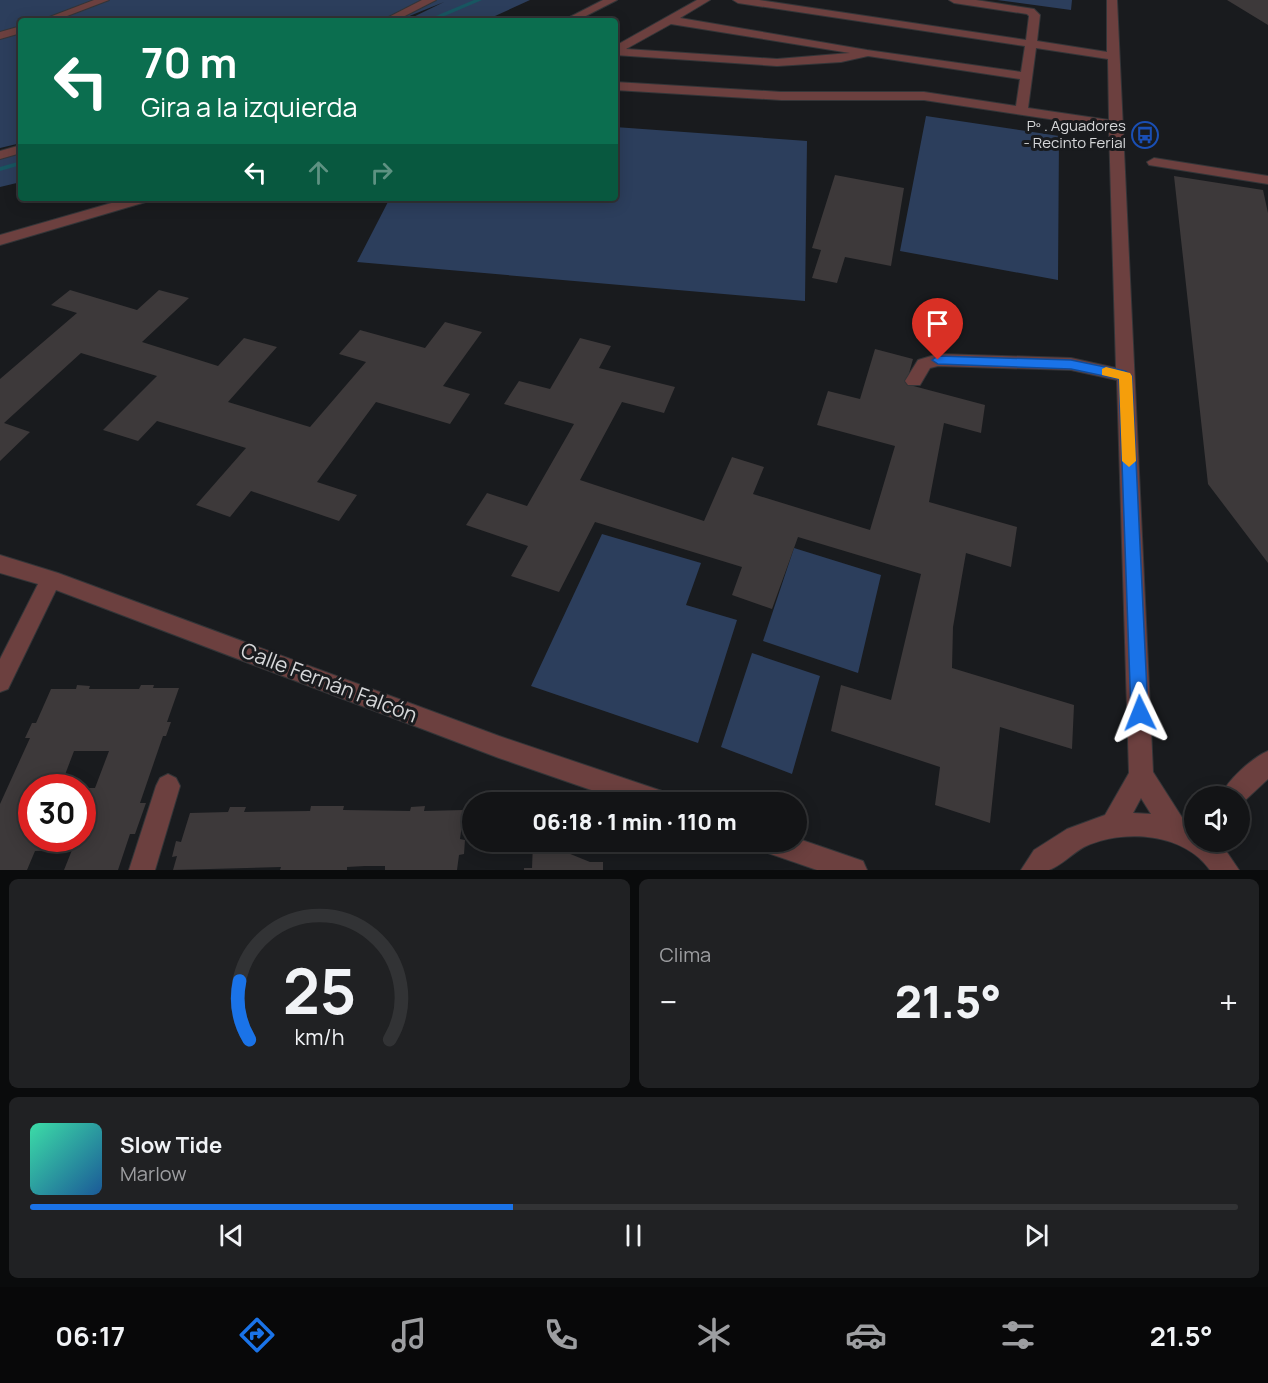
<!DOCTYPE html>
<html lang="es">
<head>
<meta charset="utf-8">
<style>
	:root { --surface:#131416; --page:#202123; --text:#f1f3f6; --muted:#9d9ea1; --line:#323335; --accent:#1a73e8 }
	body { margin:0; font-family:Manrope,sans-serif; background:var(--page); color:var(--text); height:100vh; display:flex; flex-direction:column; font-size:22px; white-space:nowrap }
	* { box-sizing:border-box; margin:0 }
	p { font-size:20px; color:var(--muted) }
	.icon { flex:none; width:33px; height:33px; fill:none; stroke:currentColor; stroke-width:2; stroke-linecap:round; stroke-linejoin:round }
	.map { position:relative; height:870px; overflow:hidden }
	.panel { display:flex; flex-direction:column; gap:9px; padding:9px; background:#0a0b0c; flex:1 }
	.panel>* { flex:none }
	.top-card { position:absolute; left:18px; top:18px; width:600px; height:183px; border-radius:6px; box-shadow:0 3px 15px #0003,0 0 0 2px var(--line); background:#0b6e4f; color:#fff; overflow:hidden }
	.tools { position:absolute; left:1184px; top:786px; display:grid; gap:12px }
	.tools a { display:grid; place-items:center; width:66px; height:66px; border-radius:50%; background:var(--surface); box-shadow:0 3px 15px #0003,0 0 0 2px var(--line); font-size:30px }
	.speed { position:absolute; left:18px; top:774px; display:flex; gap:12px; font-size:30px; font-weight:700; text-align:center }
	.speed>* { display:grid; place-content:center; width:78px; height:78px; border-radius:50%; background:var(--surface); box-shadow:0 3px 15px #0003,0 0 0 2px var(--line); line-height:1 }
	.speed .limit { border:9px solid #d22; background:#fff; color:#111 }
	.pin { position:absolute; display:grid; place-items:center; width:51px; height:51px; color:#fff; margin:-62px -26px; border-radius:50% 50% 50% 0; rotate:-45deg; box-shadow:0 0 6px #0007 }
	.pin .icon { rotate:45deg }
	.me { position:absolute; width:66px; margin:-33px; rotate:358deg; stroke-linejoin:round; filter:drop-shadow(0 0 4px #0008) }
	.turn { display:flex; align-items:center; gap:21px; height:126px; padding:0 24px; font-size:27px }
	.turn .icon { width:78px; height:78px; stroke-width:2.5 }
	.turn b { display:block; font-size:42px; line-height:51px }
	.lanes { display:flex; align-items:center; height:57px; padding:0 24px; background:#0003; justify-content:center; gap:30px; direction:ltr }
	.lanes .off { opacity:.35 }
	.big { font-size:45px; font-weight:800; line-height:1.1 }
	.panel .card { flex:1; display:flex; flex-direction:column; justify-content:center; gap:9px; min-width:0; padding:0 21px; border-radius:9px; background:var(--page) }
	.panel .dial { align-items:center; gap:0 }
	.dial svg { height:156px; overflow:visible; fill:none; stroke:var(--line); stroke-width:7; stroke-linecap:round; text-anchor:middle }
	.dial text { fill:var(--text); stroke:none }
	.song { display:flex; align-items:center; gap:18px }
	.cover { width:72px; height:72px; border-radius:9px; background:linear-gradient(135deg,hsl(160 70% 55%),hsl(210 70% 35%)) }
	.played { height:6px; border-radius:3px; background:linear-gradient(90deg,var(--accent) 40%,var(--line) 40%) }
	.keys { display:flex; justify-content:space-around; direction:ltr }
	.heat { display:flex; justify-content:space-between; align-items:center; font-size:33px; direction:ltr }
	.panel .tiles { flex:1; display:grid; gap:9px; grid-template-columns:1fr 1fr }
	.card:last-child { grid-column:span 2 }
	.trip { position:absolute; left:462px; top:792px; width:345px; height:60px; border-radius:30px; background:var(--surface); box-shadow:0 3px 15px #0003,0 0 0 2px var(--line); font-weight:800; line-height:60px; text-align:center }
	.tab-bar { display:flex; height:96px; justify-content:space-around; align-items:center; background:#080809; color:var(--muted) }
	.tab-bar .icon { width:42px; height:42px }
	.tab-bar .active { color:var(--accent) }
	.tab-bar b { font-size:27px; color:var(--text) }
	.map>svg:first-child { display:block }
</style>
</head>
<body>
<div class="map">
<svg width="1268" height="870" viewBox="0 0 1268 870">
	<rect width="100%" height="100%" fill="#191b1e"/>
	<!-- green -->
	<path fill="#2c3e5c" d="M0,0H530L484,21H405L444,2L397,21H21V143L0,148Z
		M997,0H1072L1071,10Z
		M926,116L1059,136L1058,280L900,251Z
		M615,127L807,141L805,301L357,262L390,198H615Z
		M21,153V182L0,187V159Z
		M602,534L701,563L686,605L737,620L698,743L531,686Z
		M794,548L881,575L858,673L763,641Z
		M752,653L820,676L792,774L721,747Z"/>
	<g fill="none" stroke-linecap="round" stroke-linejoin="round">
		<!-- stream -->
		<path fill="#185661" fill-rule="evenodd" d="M474,0H482L433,21H424Z
			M21,161V165L0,171V167Z"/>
	</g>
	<!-- building -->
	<path fill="#3d393a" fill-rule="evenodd" d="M1227,0H1268V25Z
		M835,175L904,188L891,266L845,257L837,283L812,278L821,250L812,248Z
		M1174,176L1263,190L1268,213V563L1208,484Z
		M70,290L137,310L159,290L189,298L142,342L218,366L244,338L277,347L228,402L310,427L366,362L339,354L360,330L425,348L445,322L482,332L443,386L470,394L450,424L376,402L317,482L357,495L339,521L251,491L230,517L196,505L246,448L157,421L138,441L103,430L157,376L81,353L4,423L30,432L0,461V379L77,313L51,305Z
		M580,338L611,346L599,368L675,387L664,413L622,402L580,480L704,521L732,457L764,467L753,494L870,530L895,446L817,425L828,391L860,399L875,349L913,359L906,384L985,405L981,433L944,423L929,502L1017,527L1011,567L966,553L953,627L952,668L1074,705L1072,749L1000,727L990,823L935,805L940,767L831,731L841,685L891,700L921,574L798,537L772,609L732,595L742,567L595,522L559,592L511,576L528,546L466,525L487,493L527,506L574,424L504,404L519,381L550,389Z
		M77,685L90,686L89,689H139L141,685H154L153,688H179L167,722H171L166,736H163L140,803H146L135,834H130L118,870H64L72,850L35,851L27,870H0V804L30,738H25L32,723H36L51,689H76ZM74,751H109L95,788H82V838H32V788H60Z
		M311,806H344L343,810L410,811L411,807L425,806L424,811L464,810L460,839L465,840L464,854L459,855L457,870H385V866H365L347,867V870H280L281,867L173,870L177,856L172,857L176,841L181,842L190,813L228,812L230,807H246L244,812L310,811Z
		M533,843H558V849L590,862H603V870H524V868H532Z"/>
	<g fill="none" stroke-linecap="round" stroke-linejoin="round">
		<defs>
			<path id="minor" d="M94,0H109L54,21H39Z
				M422,0H436L395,21H381Z
				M603,0H617L576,21H562Z
				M697,0H710L680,18L867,50L1021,72L1025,46L738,3L733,0H759L1026,40L1029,16L1027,14L954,3L949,0H976L1034,9L1040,15L1037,41L1107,52V0H1117L1153,772L1183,819L1194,825V842H1220L1239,870H1210C1184,833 1124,828 1084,847C1073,853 1061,866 1049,870C1042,870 1029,870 1021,870L1034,850L1067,829L1105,815L1129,773L1117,380L1071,370L938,366L930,368L920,385H908L905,381L918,360L938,354L1071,358L1116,368L1109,128L924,100H781L615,90V82L781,92H924L1016,106L1020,79L868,56L841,62L777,66L615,55V46ZM671,24L850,53L777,59L626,49ZM1036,48L1108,59L1109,120L1028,108ZM1141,798L1151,814L1133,813Z
				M21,26V33L0,39V32Z
				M21,145V153L0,159V151Z
				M1154,158L1268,176V184L1149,165L1147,162Z
				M129,198H151L149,201L0,245V235Z
				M0,555L58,573L499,736L659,790L668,793L671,802H626L499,758L56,590L8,689L0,692V659L38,584L0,573Z
				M1268,751V779L1239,806V796H1221C1227,780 1252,758 1268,751Z
				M168,774L176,778L180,786L155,870H129L156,786L160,778Z
				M796,838L863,861L867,870H817L762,851L759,842H796Z"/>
		</defs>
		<!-- minor casing -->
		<use href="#minor" stroke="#333538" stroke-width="2"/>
		<!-- minor -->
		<use href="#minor" fill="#6c403f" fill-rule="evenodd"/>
	</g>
	<!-- route -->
	<path fill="#1a73e8" stroke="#114b97" stroke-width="1.5" d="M938,356L1071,360L1125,371L1132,376L1148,713L1146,719L1140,721L1133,719L1131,713L1119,379L1071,369L938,364L932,360Z"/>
	<!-- slow -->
	<path fill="#f59e0b" d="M1106,367L1130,373L1132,376L1136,461L1129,467L1122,461L1119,379L1102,375V369Z"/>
	<!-- icons -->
	<defs>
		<symbol id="bus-ring" viewBox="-11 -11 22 22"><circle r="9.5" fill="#191b1e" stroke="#1a4fb4" stroke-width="1.5"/><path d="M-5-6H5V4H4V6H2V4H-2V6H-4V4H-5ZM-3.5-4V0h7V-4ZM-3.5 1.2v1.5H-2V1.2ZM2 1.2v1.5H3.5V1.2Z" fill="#1a4fb4"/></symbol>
	</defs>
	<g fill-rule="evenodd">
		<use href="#bus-ring" x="1130" y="120" width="30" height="30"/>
	</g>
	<g text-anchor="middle" stroke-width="6" stroke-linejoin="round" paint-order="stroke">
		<!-- far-poi labels -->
		<g font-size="15" fill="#d6d7d9" stroke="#191b1e" text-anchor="end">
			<text x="1126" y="131">Pº . Aguadores<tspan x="1126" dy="17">- Recinto Ferial</tspan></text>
		</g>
		<!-- near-street labels -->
		<g font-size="21" fill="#d6d7d9" stroke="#191b1e">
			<text transform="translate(329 683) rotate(21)" y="7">Calle Fernán Falcón</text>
		</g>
	</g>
</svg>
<div class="tools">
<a><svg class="icon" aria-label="sound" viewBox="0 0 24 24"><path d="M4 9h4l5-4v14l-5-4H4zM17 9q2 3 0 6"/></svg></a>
</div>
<div class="speed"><div class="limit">30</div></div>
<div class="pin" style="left:938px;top:360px;background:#d93025"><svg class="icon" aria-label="arrive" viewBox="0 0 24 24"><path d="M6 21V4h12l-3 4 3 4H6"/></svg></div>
<svg class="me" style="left:1140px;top:713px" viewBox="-20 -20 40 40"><path d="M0-17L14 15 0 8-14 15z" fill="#1a73e8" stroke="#fff" stroke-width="4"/></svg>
<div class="trip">06:18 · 1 min · 110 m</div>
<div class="top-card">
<div class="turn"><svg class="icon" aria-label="left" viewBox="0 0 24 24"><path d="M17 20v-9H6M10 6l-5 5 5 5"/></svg><div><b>70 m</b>Gira a la izquierda</div></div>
<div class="lanes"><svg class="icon" aria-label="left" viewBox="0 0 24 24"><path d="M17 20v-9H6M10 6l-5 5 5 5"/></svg><svg class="icon off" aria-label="ahead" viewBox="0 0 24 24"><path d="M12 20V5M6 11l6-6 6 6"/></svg><svg class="icon off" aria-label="right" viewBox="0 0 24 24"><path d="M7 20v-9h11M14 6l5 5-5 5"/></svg></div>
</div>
</div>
<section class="panel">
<div class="tiles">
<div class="card dial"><svg viewBox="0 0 100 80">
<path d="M14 69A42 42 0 1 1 86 69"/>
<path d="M14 69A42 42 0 0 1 9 39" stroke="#1a73e8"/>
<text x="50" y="56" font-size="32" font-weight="700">25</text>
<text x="50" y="72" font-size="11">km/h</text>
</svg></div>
<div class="card"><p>Clima</p>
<div class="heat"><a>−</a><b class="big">21.5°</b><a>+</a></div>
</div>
<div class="card">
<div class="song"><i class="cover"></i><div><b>Slow Tide</b><p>Marlow</p></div></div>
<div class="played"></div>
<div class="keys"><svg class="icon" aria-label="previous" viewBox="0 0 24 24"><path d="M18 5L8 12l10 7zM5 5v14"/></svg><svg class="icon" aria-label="pause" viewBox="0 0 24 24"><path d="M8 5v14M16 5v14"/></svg><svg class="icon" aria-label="next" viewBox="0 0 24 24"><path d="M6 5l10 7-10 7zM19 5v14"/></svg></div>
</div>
</div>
</section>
<nav class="tab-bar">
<b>06:17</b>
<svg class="icon active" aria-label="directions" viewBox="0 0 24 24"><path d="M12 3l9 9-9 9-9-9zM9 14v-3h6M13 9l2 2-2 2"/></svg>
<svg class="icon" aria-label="music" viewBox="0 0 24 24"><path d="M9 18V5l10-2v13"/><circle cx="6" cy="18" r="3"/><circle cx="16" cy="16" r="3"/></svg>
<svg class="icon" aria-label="phone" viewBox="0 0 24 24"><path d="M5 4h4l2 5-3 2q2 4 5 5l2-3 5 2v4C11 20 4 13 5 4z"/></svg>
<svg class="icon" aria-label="climate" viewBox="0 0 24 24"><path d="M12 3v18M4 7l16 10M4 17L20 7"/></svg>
<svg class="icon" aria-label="car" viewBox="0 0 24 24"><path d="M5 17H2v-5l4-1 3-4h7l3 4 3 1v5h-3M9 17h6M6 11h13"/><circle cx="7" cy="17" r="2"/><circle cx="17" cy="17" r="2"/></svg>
<svg class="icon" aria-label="filters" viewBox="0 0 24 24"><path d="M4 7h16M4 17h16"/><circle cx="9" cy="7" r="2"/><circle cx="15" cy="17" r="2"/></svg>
<b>21.5°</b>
</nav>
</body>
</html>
